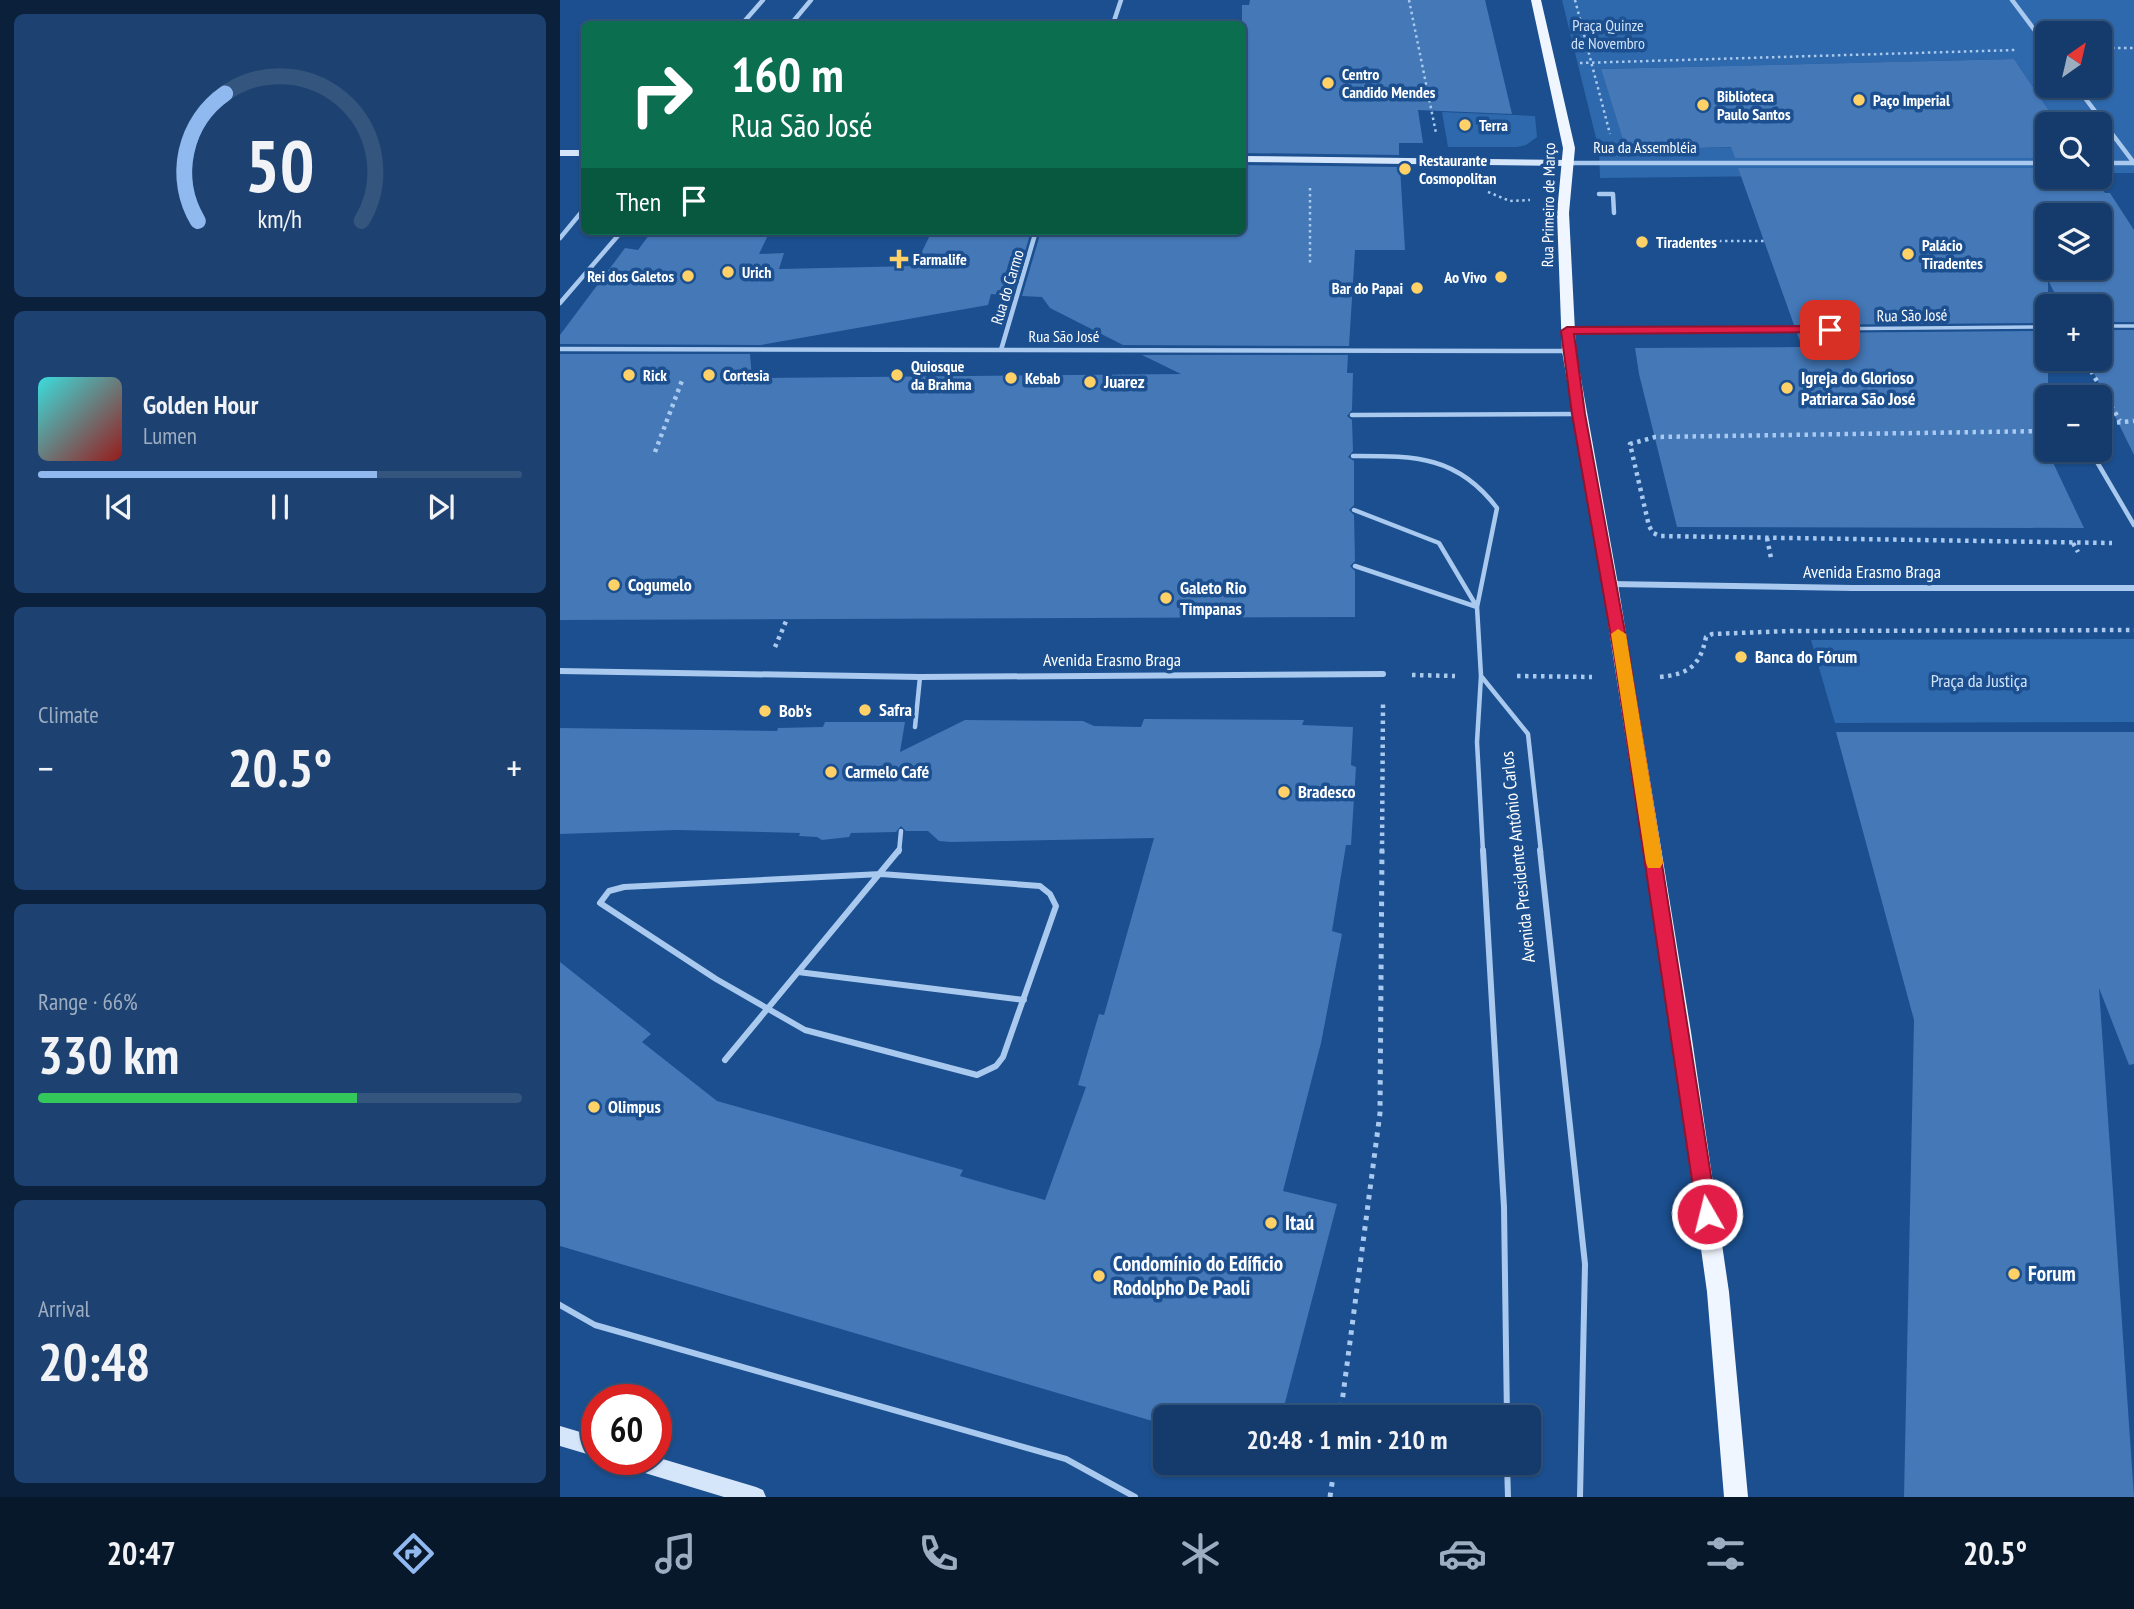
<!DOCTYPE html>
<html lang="en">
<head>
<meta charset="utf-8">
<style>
	:root { --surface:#143b6b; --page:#1d4271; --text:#f1f3f6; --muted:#9dadc1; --line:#33557e; --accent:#90b9f0 }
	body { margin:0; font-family:"PT Sans Narrow",sans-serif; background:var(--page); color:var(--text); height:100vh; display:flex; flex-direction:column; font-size:26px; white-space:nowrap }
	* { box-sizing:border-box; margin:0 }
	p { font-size:23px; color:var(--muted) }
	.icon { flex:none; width:38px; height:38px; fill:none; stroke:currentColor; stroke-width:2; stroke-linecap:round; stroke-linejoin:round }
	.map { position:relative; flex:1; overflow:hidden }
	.details { display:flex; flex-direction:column; gap:14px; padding:14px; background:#0b203b; width:560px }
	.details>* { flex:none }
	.hud { position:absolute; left:21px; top:21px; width:665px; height:214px; border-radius:10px; box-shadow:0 2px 5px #0004,0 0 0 2px var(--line); background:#0b6e4f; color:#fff; overflow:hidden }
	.needle { width:46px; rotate:34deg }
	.tools { position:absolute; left:1475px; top:21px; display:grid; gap:14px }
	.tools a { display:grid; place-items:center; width:77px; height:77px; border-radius:10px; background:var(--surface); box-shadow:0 2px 5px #0004,0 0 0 2px var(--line); font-size:35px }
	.speed { position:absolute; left:21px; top:1384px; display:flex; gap:14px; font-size:35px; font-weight:700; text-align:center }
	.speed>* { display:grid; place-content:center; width:91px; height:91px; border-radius:50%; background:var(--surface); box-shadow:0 2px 5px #0004,0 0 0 2px var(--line); line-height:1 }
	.speed .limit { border:10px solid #d22; background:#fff; color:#111 }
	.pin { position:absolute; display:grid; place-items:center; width:60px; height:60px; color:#fff; margin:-30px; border-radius:14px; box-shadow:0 4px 10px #0006 }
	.me { position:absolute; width:77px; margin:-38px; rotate:352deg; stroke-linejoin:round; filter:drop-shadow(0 0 5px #0008) }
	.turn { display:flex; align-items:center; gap:24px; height:147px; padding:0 35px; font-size:32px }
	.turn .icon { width:91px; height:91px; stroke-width:2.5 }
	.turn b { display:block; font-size:49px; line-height:60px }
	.then { display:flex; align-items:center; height:66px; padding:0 35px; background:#0003; gap:14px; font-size:26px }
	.big { font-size:52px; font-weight:800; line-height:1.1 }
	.details .widget { flex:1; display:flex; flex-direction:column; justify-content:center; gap:10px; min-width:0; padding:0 24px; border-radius:10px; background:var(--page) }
	.details .dial { align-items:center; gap:0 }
	.dial svg { height:182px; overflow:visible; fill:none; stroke:var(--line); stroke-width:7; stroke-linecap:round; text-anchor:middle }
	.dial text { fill:var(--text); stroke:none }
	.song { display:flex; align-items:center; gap:21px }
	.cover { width:84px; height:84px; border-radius:10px; background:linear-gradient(135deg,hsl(180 70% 55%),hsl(0 70% 35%)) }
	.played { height:7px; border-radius:4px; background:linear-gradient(90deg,var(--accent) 70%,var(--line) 70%) }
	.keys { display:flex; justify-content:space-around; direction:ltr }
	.heat { display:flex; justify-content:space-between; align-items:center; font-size:38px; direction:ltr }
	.charge { height:10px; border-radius:5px; background:linear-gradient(90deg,#34c759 66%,var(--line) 0) }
	.trip { position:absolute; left:593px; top:1405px; width:388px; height:70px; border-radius:10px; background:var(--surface); box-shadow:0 2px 5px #0004,0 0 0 2px var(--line); font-weight:800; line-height:70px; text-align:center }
	.menu { display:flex; height:112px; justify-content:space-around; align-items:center; background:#08182b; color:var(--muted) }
	.menu .icon { width:49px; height:49px }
	.menu .current { color:var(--accent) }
	.menu b { font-size:32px; color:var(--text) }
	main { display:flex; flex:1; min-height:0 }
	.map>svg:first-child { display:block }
</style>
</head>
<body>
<main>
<section class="details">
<div class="widget dial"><svg viewBox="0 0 100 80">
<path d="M14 69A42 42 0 1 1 86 69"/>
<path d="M14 69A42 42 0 0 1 26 13" stroke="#90b9f0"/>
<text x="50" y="56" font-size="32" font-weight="700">50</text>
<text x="50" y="72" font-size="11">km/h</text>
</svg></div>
<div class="widget">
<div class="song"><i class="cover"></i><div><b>Golden Hour</b><p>Lumen</p></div></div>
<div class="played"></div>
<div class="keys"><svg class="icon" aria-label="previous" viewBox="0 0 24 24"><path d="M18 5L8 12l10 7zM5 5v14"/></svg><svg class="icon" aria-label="pause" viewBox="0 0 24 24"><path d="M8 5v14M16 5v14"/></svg><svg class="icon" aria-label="next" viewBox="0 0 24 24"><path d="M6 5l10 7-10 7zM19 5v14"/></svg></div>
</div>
<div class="widget"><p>Climate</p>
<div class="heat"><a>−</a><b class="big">20.5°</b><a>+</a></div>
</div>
<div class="widget"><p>Range · 66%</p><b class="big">330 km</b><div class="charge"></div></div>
<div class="widget"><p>Arrival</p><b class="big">20:48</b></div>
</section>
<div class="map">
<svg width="1574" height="1497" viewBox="0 0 1574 1497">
	<rect width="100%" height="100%" fill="#1b4f8f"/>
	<!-- green -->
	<path fill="#2e69ad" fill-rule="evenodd" d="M1002,0H1574V173H1540V124H1498L1454,59L1041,69L1066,150L1487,139V173L1040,178L1039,150ZM1488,33H1540V86H1488Z
		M882,112L975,116L977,137L966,145L957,147H888Z
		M1574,639V722L1275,723L1251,640Z"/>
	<!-- building -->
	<path fill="#4478b7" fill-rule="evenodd" d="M690,0H925L952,114L858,110L863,143H839V155L682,153V5H689Z
		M1454,59L1498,124H1488V158H1175L1171,147L1066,150L1041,69Z
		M682,165L840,167L845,250H795L789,346L563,345L490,308L482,297L462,296L481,231H682Z
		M1178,168H1488V177H1534L1545,193H1550L1574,230V322H1540V306H1501L1488,280V323L1234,325ZM1488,215H1540V268H1488Z
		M92,231H210L199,254L224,253L219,269L355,266L372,231H471L452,296L431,294L428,305L201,345L0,344V335L65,248L78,250Z
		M1540,330H1574V455L1527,359H1540Z
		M1488,331V452L1524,528L1117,527L1079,374L1075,348L1242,347L1237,333Z
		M0,354H190L192,378L621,374L582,355H788L787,373H793L792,410L787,416L792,420L793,451L788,457L794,461V505L789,510L794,515L795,561L790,566L795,571V617L0,620Z
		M584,719L744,720L742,725L793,727L791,765L796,767L791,845H786L772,931L782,934L761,1043L723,1191L777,1204L721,1418H606V1425L0,1246V962L91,1034L82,1042L157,1101L403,1170L400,1176L485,1200L526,1087L518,1085L539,1014L544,1015L594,838L391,842L379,841L368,831H346L341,826L336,832L291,833L289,837L262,840L257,837L239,836L240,833L117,830L0,834V728L217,731L218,728L263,727L265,722H345L340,752L405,720L523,721L534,726L581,727Z
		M1276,732H1574V1064L1569,1065L1539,988L1574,1497H1344L1354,1020Z"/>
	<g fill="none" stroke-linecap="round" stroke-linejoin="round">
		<!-- path-far2 -->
		<path stroke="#a9c9ee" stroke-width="2.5" stroke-dasharray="2.5 3.5" stroke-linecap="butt" d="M849,0L876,133
			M1015,0L1050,134
			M1540,48H1574
			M1020,63L1455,50
			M750,188V263
			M928,192L950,201L970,200
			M1141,241H1204
			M1524,359L1528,366"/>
		<!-- path-far1 -->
		<path stroke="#a9c9ee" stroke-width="4.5" stroke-dasharray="3.5 4.5" stroke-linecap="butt" d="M1527,364L1560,421
			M1541,424L1574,421
			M1488,431L1095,437L1070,444L1089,526L1093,533L1100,536L1552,543
			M95,452L123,378
			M1207,538L1211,558
			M1513,543L1518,552
			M215,647L227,619
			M852,675L895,676
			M957,676L1032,677
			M1100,677C1129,674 1140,666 1146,637L1152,634L1230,631L1574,630
			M822,852L823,703"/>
		<!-- path -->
		<path stroke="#a9c9ee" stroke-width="5" stroke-dasharray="4.5 6" stroke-linecap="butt" d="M780,1418L820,1113L822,850
			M770,1497L775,1463"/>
		<!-- lane-far2 -->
		<path stroke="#a9c9ee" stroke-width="3.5" d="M1540,326H1574
			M1008,331L1488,327"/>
		<!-- lane-far1 -->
		<path stroke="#a9c9ee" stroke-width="4.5" d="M792,415L1019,414
			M1530,450L1574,525
			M793,456C854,456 897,455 937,508L917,607L921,676L917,742L923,852
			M794,510L879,543L917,607
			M795,566L917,607
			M921,676L968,734L981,852
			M355,727L360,677
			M339,852L341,831"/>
		<!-- lane -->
		<path stroke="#a9c9ee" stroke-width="6" d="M923,850L944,1207L947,1418
			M980,850L1025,1264L1020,1497
			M321,874L480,886L490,894L496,906L443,1057L436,1066L417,1075L245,1030L156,979L40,903L49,891L64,887Z
			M238,972L464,1000
			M165,1060L339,850
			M0,1305L35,1325L506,1459L575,1497
			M947,1463L948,1497"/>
		<!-- street-far1 -->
		<path stroke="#a9c9ee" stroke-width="4.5" d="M1452,0L1488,48
			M182,24L203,0
			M231,24L251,0
			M553,24L561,0
			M1516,86L1574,163
			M1009,163H1488
			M1540,163H1574
			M1039,194H1053L1054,213
			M0,238L24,209
			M0,303L62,231
			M0,349L1009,351
			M441,350L476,231"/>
		<!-- street -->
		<path stroke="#a9c9ee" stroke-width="6" d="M1050,584L1293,588H1574
			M0,671L360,677L823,674"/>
		<!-- secondary -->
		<path fill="#d6e6fa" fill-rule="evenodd" d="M0,150H24V156H0Z
			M682,156L1009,160L1014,163L1009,166L682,162Z
			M0,1426L37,1437V1457L0,1446Z
			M96,1457L196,1487L203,1490L206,1497H164L75,1470L68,1467L65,1460H96Z"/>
		<!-- primary -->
		<path fill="#f0f6ff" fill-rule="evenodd" d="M971,0H981L1015,148L1009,213L1016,351L1058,584L1131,1032L1169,1292L1188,1497H1164L1147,1292L1111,1032L1042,584L1002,351L997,213L1003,148Z"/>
	</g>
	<!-- route -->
	<path fill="#e11d48" stroke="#92132f" stroke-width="2" d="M1270,326L1274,327V332L1014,334L1025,414L1069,654L1157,1214L1154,1221L1147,1224L1140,1221L1137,1214L1054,654L1012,414L1001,331L1007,327Z"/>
	<!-- slow -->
	<path fill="#f59e0b" d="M1058,629L1066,634L1103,863L1100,868H1088L1086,863L1051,634Z"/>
	<!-- markers -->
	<g fill="#ffd166" stroke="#1b4f8f" stroke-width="2.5">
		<circle cx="768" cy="83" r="7"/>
		<circle cx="1299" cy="100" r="7"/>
		<circle cx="1143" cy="105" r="7"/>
		<circle cx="905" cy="125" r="7"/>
		<circle cx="845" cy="169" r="7"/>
		<circle cx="1082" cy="242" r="7"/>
		<circle cx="1348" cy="254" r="7"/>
		<path d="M335.5 248.5h7v7h7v7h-7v7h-7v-7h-7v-7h7z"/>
		<circle cx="168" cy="272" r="7"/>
		<circle cx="128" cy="276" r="7"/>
		<circle cx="941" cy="277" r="7"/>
		<circle cx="857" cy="288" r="7"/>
		<circle cx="69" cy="375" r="7"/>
		<circle cx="149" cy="375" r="7"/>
		<circle cx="337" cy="375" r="7"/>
		<circle cx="451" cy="378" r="7"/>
		<circle cx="530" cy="382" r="7"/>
		<circle cx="1227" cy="388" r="7"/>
		<circle cx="54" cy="585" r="7"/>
		<circle cx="606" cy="598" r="7"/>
		<circle cx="1181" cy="657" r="7"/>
		<circle cx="305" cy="710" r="7"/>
		<circle cx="205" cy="711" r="7"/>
		<circle cx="271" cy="772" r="7"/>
		<circle cx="724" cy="792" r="7"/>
		<circle cx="34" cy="1107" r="7"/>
		<circle cx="711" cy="1223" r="7"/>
		<circle cx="1454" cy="1274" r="7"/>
		<circle cx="539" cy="1276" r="7"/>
	</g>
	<g text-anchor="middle" stroke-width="7" stroke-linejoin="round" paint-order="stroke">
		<!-- far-park labels -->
		<g font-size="16" fill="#cfe3fa" stroke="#1b4f8f">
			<text x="1048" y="31">Praça Quinze<tspan x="1048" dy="18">de Novembro</tspan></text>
		</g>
		<!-- far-poi labels -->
		<g font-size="16" font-weight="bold" fill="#fff" stroke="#1b4f8f" text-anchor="start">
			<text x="782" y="80">Centro<tspan x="782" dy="18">Candido Mendes</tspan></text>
			<text x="1157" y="102">Biblioteca<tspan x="1157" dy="18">Paulo Santos</tspan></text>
			<text x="1313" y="106">Paço Imperial</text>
			<text x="919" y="131">Terra</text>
			<text x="859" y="166">Restaurante<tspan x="859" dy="18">Cosmopolitan</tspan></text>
			<text x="1096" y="248">Tiradentes</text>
			<text x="1362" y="251">Palácio<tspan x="1362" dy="18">Tiradentes</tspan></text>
			<text x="353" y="265">Farmalife</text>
			<text x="182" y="278">Urich</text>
			<text x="114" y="282" text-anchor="end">Rei dos Galetos</text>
			<text x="927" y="283" text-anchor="end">Ao Vivo</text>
			<text x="843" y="294" text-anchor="end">Bar do Papai</text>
			<text x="351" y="372">Quiosque<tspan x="351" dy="18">da Brahma</tspan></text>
			<text x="83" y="381">Rick</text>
			<text x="163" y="381">Cortesia</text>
			<text x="465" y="384">Kebab</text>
		</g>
		<!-- far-street labels -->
		<g font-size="16" fill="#fff" stroke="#1b4f8f">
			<text x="1085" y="153">Rua da Assembléia</text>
			<text transform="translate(988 205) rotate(-89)" y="6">Rua Primeiro de Março</text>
			<text transform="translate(447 287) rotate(-73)" y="6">Rua do Carmo</text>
			<text transform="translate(1352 315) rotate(-1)" y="6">Rua São José</text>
			<text x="504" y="342">Rua São José</text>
		</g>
		<!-- poi labels -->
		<g font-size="18" font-weight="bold" fill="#fff" stroke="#1b4f8f" text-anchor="start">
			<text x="1241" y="384">Igreja do Glorioso<tspan x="1241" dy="21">Patriarca São José</tspan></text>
			<text x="544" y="388">Juarez</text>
			<text x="68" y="591">Cogumelo</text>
			<text x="620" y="594">Galeto Rio<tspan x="620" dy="21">Timpanas</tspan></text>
			<text x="1195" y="663">Banca do Fórum</text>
			<text x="319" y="716">Safra</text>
			<text x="219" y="717">Bob's</text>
			<text x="285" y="778">Carmelo Café</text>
			<text x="738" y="798">Bradesco</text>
			<text x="48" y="1113">Olimpus</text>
		</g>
		<!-- street labels -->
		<g font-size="18" fill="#fff" stroke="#1b4f8f">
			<text x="1312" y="578">Avenida Erasmo Braga</text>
			<text x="552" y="666">Avenida Erasmo Braga</text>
			<text transform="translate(958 857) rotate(-96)" y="6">Avenida Presidente Antônio Carlos</text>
		</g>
		<!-- park labels -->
		<g font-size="18" fill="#cfe3fa" stroke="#1b4f8f">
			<text x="1419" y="687">Praça da Justiça</text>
		</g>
		<!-- near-poi labels -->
		<g font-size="21" font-weight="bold" fill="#fff" stroke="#1b4f8f" text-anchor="start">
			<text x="725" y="1230">Itaú</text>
			<text x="553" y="1271">Condomínio do Edíficio<tspan x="553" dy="24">Rodolpho De Paoli</tspan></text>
			<text x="1468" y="1281">Forum</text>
		</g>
	</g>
</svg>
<div class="tools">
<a><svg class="needle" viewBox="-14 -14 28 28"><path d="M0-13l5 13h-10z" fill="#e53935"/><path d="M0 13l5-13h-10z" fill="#9dadc1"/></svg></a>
<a><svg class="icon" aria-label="search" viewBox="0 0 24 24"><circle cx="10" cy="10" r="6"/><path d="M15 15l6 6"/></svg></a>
<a><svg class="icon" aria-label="layers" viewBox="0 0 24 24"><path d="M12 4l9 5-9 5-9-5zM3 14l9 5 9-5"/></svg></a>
<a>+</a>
<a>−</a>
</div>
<div class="speed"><div class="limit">60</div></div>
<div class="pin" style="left:1270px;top:330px;background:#d93025"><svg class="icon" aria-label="arrive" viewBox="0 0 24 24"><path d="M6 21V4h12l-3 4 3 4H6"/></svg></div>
<svg class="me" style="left:1147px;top:1214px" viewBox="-20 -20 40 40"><circle r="17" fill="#e11d48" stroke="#fff" stroke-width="3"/><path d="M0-11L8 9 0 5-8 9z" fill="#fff"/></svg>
<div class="trip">20:48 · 1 min · 210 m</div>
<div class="hud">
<div class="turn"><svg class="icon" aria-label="right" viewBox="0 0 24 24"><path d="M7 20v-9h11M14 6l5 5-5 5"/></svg><div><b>160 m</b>Rua São José</div></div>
<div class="then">Then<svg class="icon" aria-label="arrive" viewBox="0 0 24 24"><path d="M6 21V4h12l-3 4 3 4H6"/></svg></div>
</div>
</div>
</main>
<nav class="menu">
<b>20:47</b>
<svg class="icon current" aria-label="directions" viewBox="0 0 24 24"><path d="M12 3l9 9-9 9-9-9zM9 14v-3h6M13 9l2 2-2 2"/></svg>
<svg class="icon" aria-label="music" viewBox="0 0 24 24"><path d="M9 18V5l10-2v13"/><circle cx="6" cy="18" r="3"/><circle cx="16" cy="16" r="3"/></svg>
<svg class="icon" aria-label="phone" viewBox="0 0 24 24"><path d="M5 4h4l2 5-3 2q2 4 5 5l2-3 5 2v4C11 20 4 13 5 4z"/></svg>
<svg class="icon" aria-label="climate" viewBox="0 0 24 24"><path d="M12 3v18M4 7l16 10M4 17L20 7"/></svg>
<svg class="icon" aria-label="car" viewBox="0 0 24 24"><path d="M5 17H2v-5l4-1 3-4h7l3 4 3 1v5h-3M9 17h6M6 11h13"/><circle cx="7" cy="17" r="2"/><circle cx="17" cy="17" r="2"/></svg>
<svg class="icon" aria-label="filters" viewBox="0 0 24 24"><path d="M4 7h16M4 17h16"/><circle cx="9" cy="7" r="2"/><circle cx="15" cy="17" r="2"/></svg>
<b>20.5°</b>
</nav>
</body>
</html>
